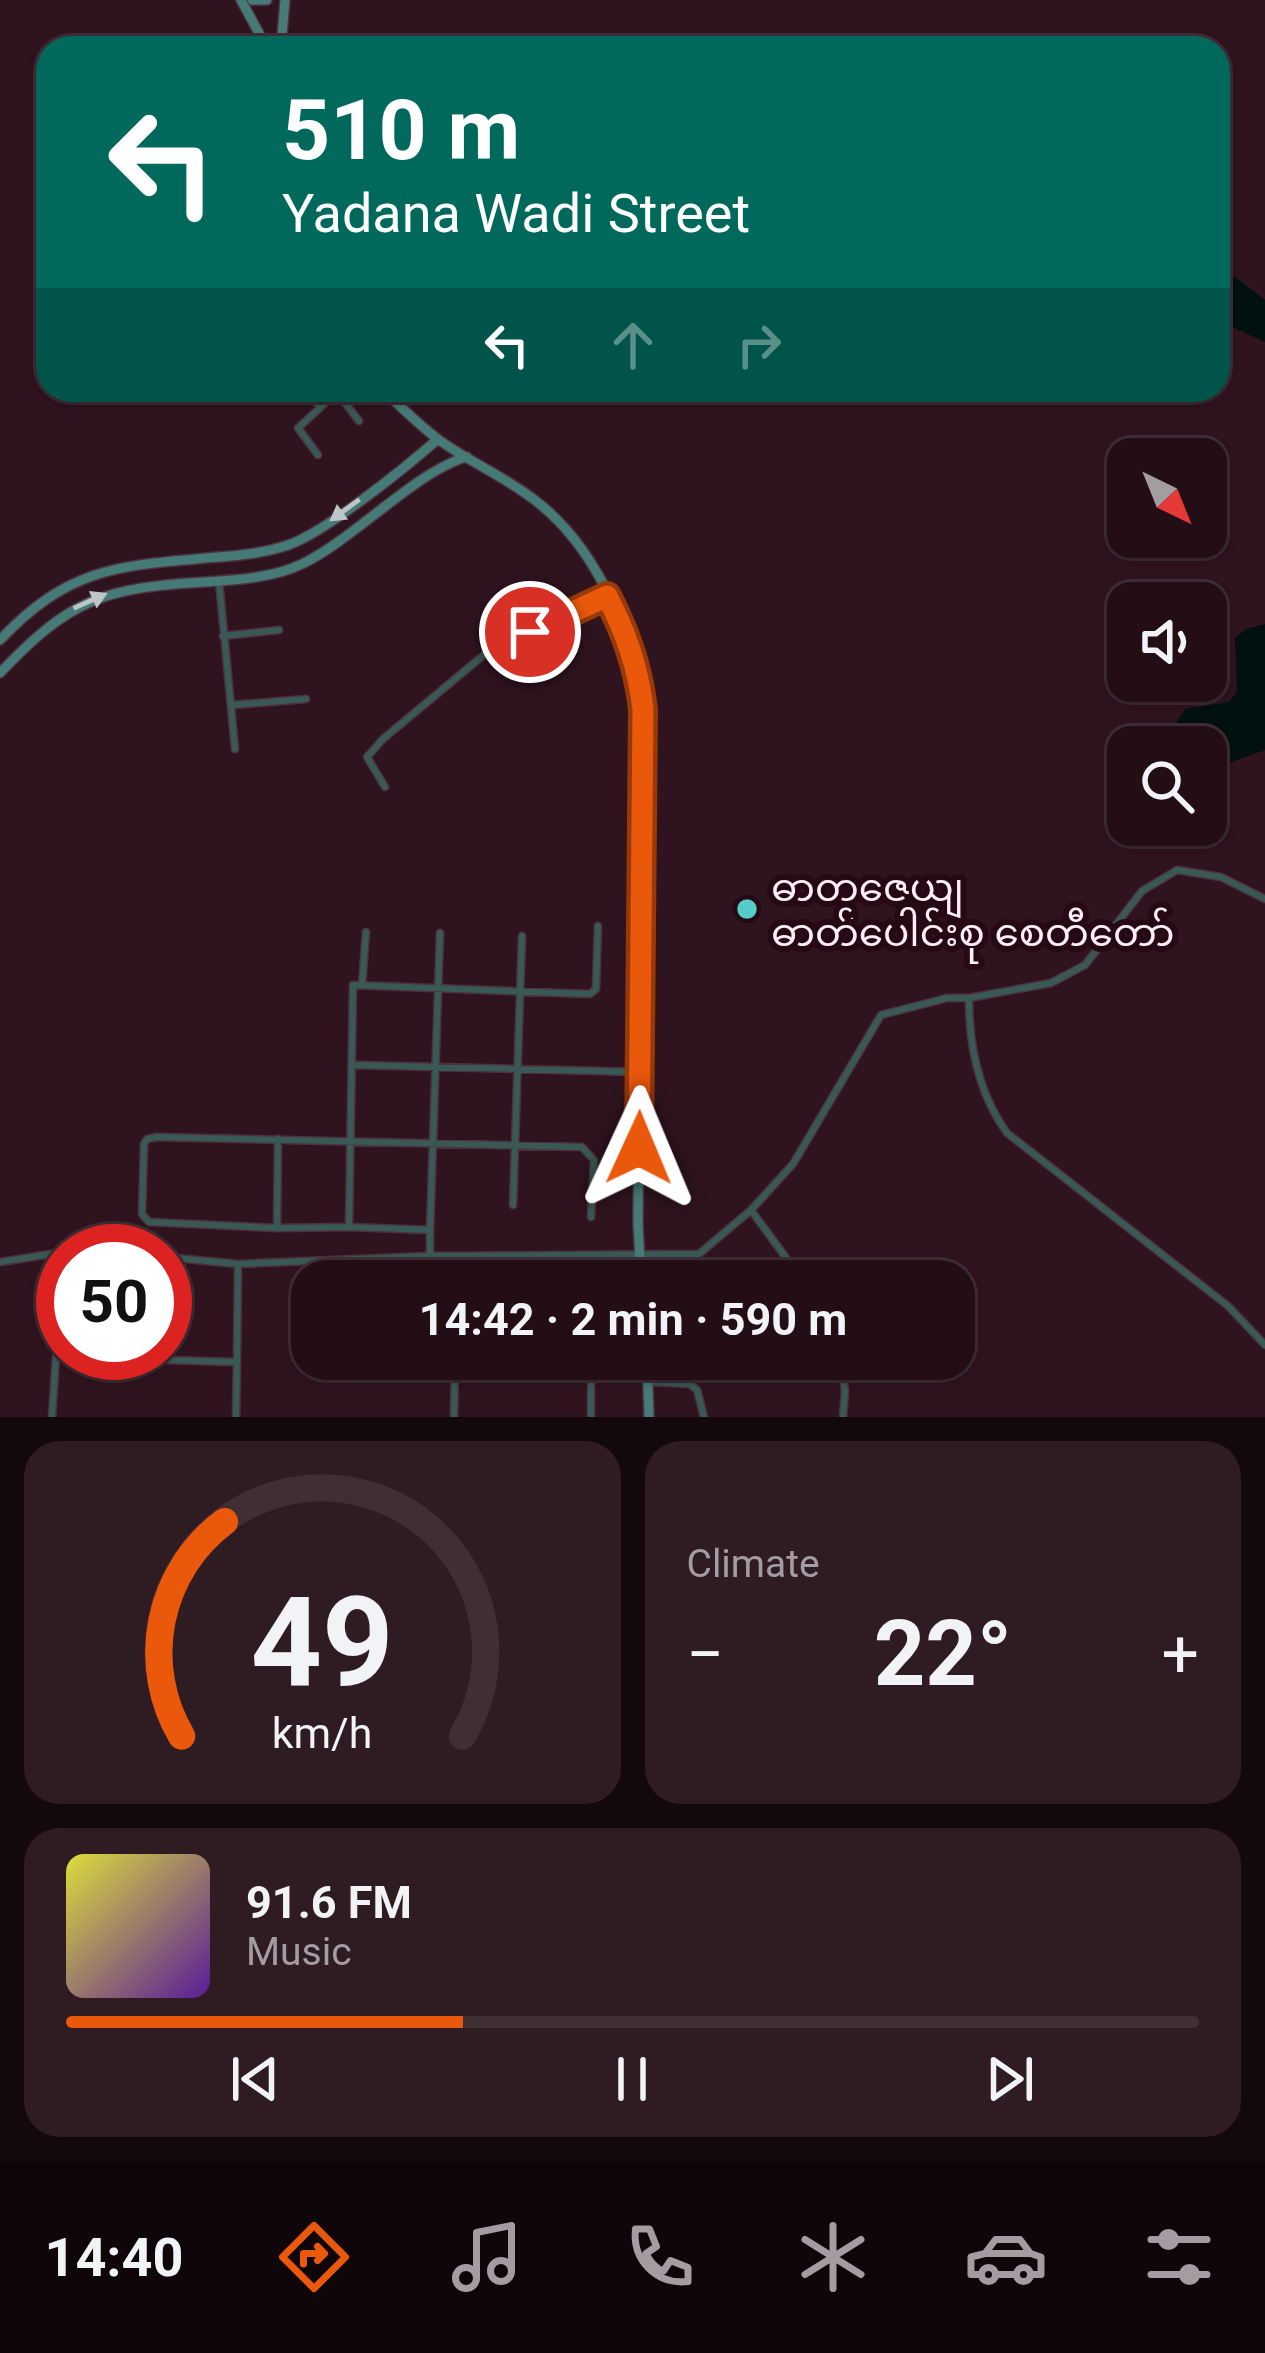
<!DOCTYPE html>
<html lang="en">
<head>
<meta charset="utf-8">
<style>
	:root { --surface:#230e16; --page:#2f1c23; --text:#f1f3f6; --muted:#a39ca1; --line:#402e35; --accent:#ea580c }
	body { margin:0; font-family:Roboto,"Noto Sans Myanmar",sans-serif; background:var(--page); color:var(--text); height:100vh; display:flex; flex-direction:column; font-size:45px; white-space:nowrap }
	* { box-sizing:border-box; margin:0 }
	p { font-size:39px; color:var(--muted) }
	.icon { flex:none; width:66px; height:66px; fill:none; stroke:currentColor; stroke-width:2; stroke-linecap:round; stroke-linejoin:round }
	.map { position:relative; height:1417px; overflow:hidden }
	.drawer { display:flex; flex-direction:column; gap:24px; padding:24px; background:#13080c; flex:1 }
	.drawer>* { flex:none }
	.hud { position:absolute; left:36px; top:36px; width:1194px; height:366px; border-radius:36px; box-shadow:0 3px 9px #0004,0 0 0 3px var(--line); background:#00695c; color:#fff; overflow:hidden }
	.needle { width:78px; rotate:137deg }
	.controls { position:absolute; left:1107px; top:438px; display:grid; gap:24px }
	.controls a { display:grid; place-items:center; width:120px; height:120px; border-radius:24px; background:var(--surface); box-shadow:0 3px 9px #0004,0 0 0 3px var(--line); font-size:60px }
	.speed { position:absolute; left:36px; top:1224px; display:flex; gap:24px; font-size:60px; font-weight:700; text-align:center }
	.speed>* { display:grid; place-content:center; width:156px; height:156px; border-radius:50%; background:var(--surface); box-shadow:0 3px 9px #0004,0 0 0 3px var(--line); line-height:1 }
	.speed .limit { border:18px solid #d22; background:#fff; color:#111 }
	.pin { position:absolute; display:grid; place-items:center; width:102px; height:102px; color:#fff; margin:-51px; border:6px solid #fff; border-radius:50%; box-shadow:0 3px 12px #0007 }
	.me { position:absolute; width:132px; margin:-66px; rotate:1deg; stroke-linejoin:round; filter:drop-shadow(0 0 9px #0008) }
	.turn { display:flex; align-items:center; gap:42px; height:252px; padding:0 48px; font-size:54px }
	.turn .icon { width:156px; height:156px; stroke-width:2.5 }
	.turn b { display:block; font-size:84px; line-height:102px }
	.lanes { display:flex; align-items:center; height:114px; padding:0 48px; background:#0003; justify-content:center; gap:60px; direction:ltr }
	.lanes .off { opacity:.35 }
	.big { font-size:90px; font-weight:700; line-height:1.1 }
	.drawer .widget { flex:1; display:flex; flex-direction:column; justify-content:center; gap:18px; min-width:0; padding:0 42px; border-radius:36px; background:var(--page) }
	.drawer .dial { align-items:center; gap:0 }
	.dial svg { height:312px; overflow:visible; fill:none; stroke:var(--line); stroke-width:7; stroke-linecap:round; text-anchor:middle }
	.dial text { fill:var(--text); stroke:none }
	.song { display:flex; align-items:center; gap:36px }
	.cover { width:144px; height:144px; border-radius:18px; background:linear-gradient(135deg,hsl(60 70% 55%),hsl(270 70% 35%)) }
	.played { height:12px; border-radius:6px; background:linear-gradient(90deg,var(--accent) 35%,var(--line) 35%) }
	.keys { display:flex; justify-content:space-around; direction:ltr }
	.heat { display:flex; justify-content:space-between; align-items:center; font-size:66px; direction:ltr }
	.drawer .tiles { flex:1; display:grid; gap:24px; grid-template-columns:1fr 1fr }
	.widget:last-child { grid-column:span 2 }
	.trip { position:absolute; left:291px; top:1260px; width:684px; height:120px; border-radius:36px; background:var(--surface); box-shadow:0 3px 9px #0004,0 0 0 3px var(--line); font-weight:700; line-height:120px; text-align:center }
	.menu { display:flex; height:192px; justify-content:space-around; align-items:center; background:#0e0609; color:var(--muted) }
	.menu .icon { width:84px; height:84px }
	.menu .current { color:var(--accent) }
	.menu b { font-size:54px; color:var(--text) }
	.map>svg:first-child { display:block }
</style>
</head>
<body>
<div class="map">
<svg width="1265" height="1417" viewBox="0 0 1265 1417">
	<rect width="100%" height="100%" fill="#2f131e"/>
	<!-- water -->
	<path fill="#001110" d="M1218,268L1229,272L1265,300V342L1230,326L1218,337Z
		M1265,624V750L1206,771V747H1149L1147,740L1170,733L1185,709L1229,702L1237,692L1235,638L1246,629Z"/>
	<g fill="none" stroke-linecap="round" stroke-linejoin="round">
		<defs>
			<path id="street" d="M307,390L320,407
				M225,393L229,390
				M318,455L298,428L334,395H339L359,421
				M219,581L235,749
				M223,636L279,630
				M232,705L306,699
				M385,787L367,757L383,739L491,649L607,596
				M440,933C437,1032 434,1131 430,1230L349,1227L353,985L590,994L596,989L598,926
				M362,985L366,932
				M969,999C969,1046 979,1094 1007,1133L1228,1306L1265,1345
				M355,1065L639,1072
				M513,1205L522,936
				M751,1210L803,1281
				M349,1227L277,1228L149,1222L142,1214L144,1144L147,1139L157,1137L582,1147L594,1160L591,1217
				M277,1228L278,1139
				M430,1256V1230
				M165,1257L238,1264L430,1256L699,1254L751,1210L793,1164L881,1015L947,998H969L1051,983L1085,965L1142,891L1177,870L1221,877L1265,899
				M0,1262L63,1252
				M591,1359V1417
				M840,1359L845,1391L843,1417
				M647,1363L757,1360
				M649,1382L690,1384L697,1390L704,1417
				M52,1417L56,1357L237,1362L238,1264
				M236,1417L237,1362
				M454,1417L455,1359"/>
			<path id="secondary" d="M241,0L267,48
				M252,0H267
				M281,48L285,0
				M383,390C401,407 419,425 439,440C471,463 510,479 541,505C598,552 634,636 642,709L638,1223L641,1281
				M0,640C67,569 115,566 206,558C233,556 262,554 288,545C326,532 406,467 438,439
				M0,673C70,599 103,588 204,582C235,580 275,578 304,563C355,538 418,470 467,457
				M647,1359L649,1417"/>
		</defs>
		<!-- street casing -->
		<use href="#street" stroke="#4c323c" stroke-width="9"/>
		<!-- secondary casing -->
		<use href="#secondary" stroke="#4c323c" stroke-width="12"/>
		<!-- street -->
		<use href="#street" stroke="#395957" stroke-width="6"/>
		<!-- secondary -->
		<use href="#secondary" stroke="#467a77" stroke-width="9"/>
	</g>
	<!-- one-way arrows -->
	<defs><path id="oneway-solid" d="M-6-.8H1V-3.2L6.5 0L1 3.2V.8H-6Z" transform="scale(3)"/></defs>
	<g fill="#bec5c8">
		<use href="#oneway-solid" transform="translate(345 510) rotate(144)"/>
		<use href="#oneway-solid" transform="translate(90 601) rotate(-24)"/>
	</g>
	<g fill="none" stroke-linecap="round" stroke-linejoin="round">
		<defs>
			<path id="route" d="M530,632L607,596C626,633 638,667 643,709L639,1148"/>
		</defs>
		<!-- route casing -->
		<use href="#route" stroke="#983908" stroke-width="30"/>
		<!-- route -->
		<use href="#route" stroke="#ea580c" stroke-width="21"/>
	</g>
	<!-- markers -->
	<circle fill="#54cdc8" stroke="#250915" stroke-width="4.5" cx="747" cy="909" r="12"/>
	<g text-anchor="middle" stroke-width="12" stroke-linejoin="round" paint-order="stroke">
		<!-- poi labels -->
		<g font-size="39" fill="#feedf3" stroke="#250915" text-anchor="start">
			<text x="771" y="901">ဓာတုဇေယျ<tspan x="771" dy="45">ဓာတ်ပေါင်းစု စေတီတော်</tspan></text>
		</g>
	</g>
</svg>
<div class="controls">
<a><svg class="needle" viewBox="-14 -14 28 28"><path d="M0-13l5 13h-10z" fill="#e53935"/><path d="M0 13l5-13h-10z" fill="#a39ca1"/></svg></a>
<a><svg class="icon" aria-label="sound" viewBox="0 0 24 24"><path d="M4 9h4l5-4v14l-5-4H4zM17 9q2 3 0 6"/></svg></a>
<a><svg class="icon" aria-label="search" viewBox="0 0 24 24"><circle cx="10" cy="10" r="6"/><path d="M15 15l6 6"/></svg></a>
</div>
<div class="speed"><div class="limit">50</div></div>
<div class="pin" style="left:530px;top:632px;background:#d93025"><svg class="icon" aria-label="arrive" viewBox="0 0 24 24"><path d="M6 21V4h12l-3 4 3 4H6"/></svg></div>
<svg class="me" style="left:639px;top:1148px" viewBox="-20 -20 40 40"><path d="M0-17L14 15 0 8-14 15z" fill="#ea580c" stroke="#fff" stroke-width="4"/></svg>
<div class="trip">14:42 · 2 min · 590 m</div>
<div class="hud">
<div class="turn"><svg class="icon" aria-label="left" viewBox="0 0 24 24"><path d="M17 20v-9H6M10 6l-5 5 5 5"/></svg><div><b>510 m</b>Yadana Wadi Street</div></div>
<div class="lanes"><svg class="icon" aria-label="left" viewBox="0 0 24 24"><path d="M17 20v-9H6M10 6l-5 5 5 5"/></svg><svg class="icon off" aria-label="ahead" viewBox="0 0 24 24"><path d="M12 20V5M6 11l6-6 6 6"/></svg><svg class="icon off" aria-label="right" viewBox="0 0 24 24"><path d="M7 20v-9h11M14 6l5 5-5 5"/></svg></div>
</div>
</div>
<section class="drawer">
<div class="tiles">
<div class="widget dial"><svg viewBox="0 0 100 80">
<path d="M14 69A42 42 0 1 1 86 69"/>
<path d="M14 69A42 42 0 0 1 25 14" stroke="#ea580c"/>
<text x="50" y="56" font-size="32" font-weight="700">49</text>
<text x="50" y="72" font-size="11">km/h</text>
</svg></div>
<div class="widget"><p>Climate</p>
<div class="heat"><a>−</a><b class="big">22°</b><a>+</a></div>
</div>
<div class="widget">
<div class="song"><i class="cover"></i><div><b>91.6 FM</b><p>Music</p></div></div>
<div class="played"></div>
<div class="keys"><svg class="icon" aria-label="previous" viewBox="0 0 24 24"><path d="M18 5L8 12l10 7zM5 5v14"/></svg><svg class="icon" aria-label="pause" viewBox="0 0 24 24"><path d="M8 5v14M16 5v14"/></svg><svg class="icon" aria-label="next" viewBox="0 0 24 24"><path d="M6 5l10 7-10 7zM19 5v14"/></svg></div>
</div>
</div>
</section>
<nav class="menu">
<b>14:40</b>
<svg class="icon current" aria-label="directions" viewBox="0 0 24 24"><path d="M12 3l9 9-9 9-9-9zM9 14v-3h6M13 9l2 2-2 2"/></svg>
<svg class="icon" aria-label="music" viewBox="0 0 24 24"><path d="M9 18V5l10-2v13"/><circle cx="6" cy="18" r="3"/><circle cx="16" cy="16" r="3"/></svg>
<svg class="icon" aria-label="phone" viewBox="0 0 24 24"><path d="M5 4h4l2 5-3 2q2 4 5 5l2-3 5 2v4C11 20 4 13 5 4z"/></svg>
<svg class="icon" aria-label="climate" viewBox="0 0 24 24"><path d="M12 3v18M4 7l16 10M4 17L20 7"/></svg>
<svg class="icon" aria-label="car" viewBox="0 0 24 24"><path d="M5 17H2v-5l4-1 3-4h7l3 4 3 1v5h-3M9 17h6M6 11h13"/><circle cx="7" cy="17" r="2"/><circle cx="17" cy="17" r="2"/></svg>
<svg class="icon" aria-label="filters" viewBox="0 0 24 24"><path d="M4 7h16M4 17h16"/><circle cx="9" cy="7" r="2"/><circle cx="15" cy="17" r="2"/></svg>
</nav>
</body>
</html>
